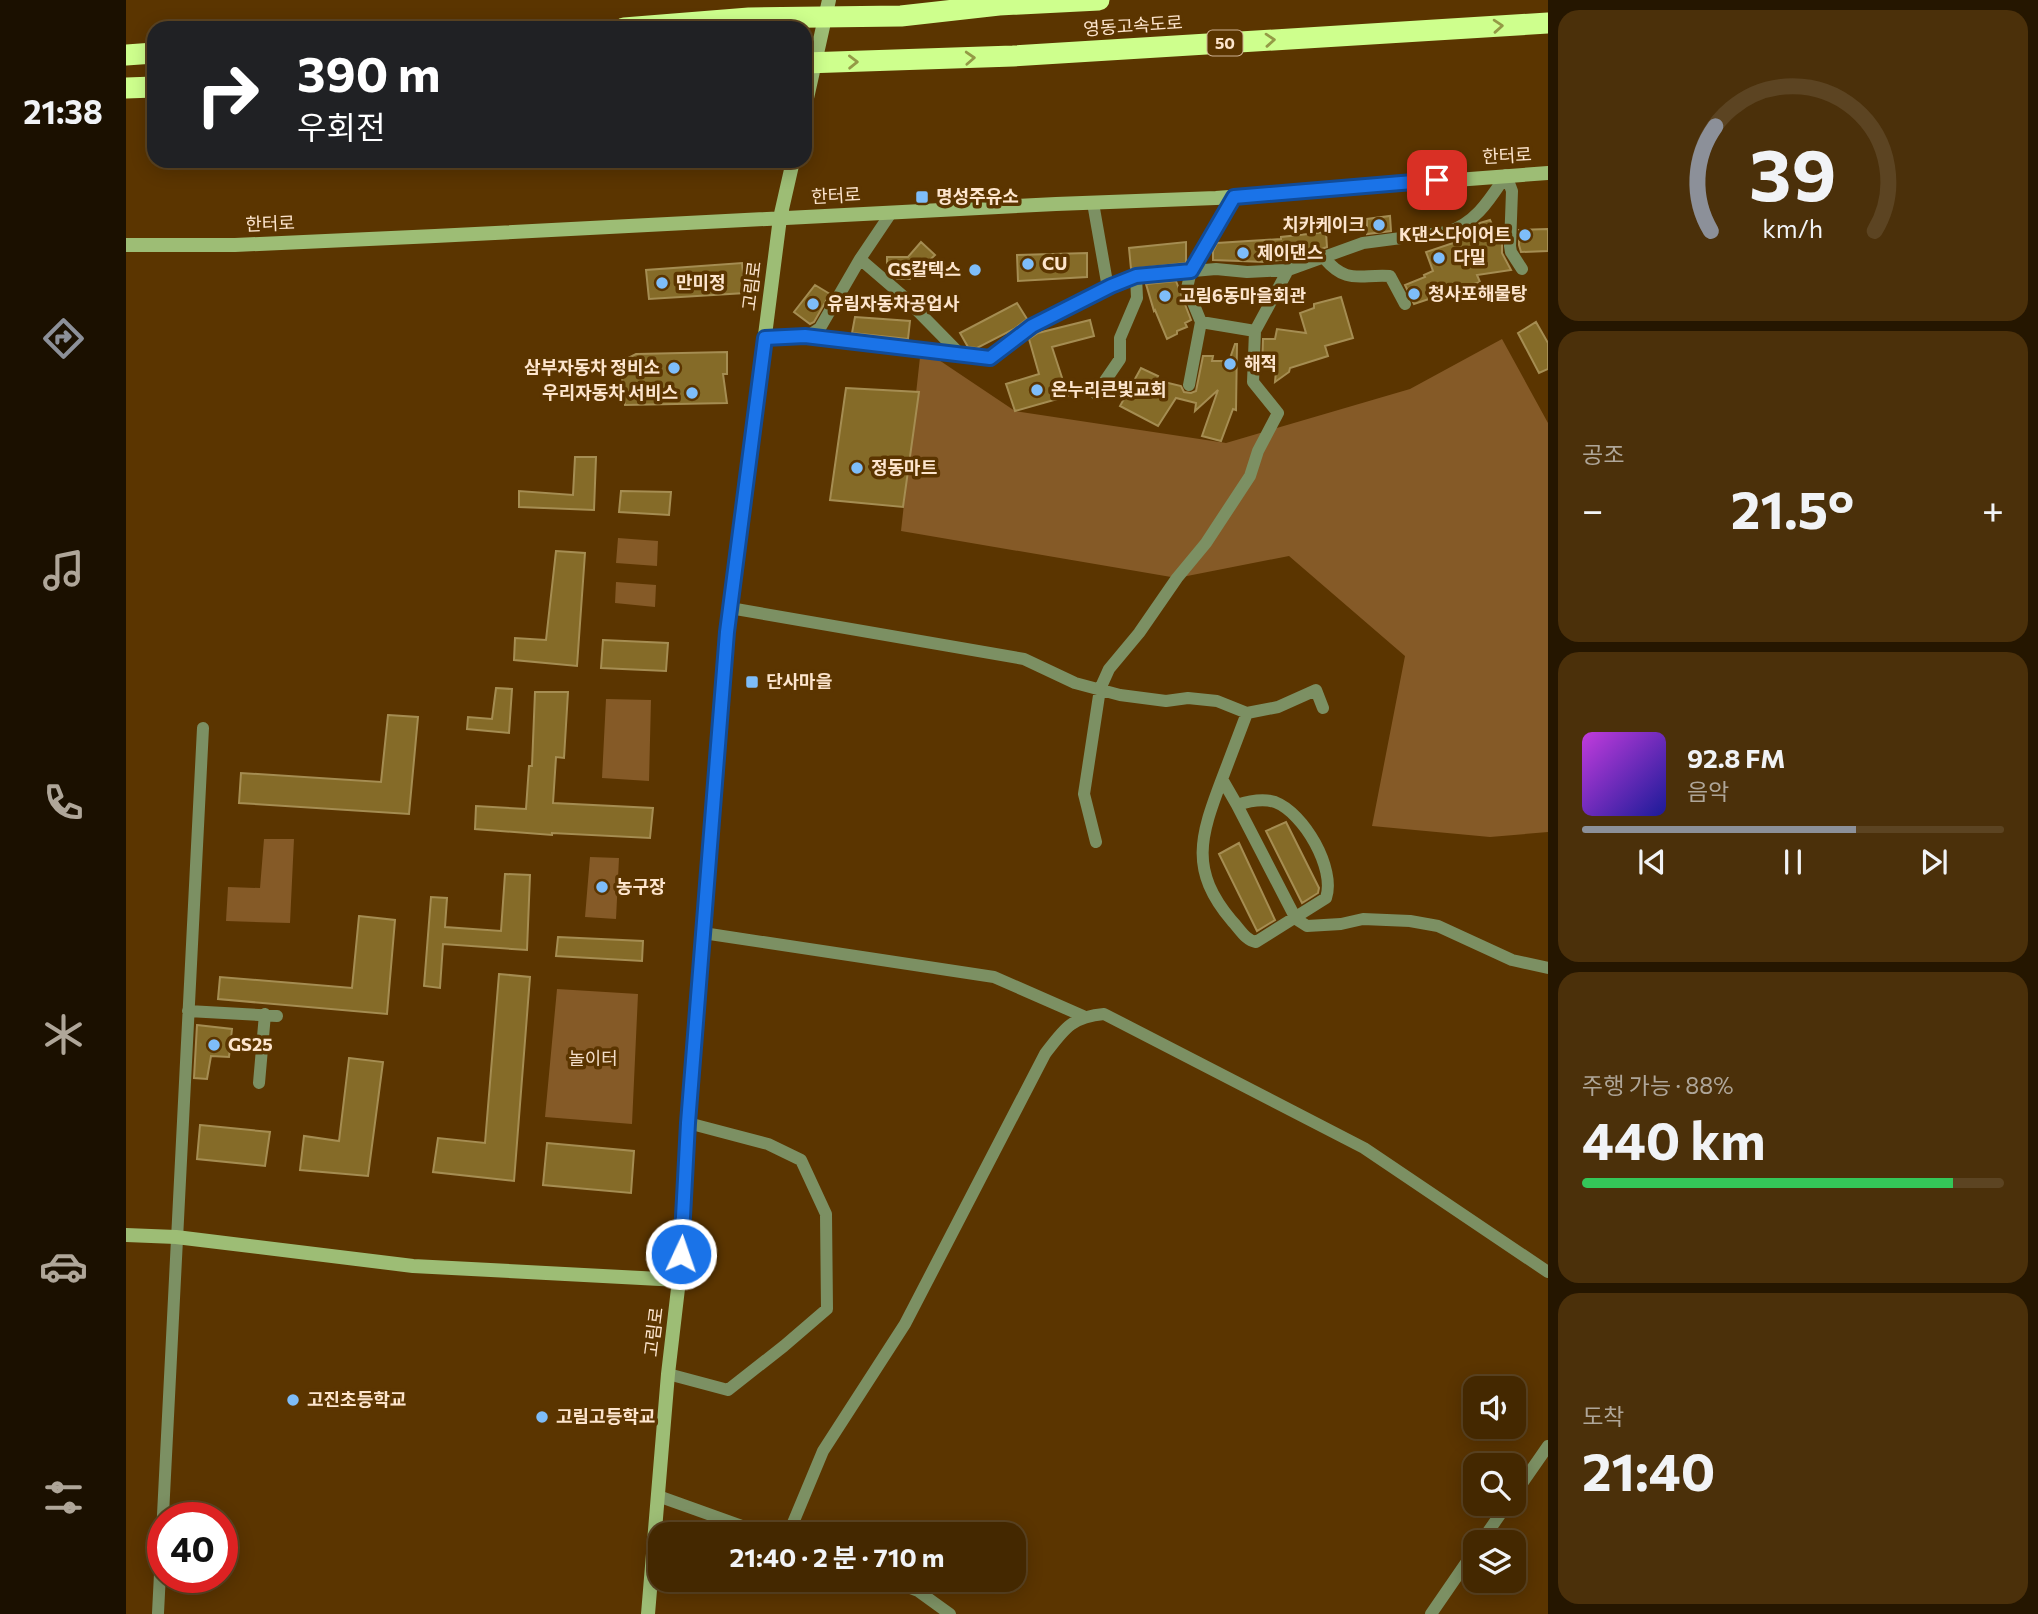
<!DOCTYPE html>
<html lang="ko">
<head>
<meta charset="utf-8">
<style>
	:root { --surface:#442800; --page:#4b300a; --text:#f1f3f6; --muted:#afa699; --line:#5c4422; --accent:#8c9099 }
	body { margin:0; font-family:Commissioner,"Noto Sans KR",sans-serif; background:var(--page); color:var(--text); height:100vh; display:flex; flex-direction:column; font-size:26px; white-space:nowrap }
	* { box-sizing:border-box; margin:0 }
	p { font-size:23px; color:var(--muted) }
	.icon { flex:none; width:38px; height:38px; fill:none; stroke:currentColor; stroke-width:2; stroke-linecap:round; stroke-linejoin:round }
	.map { position:relative; flex:1; overflow:hidden }
	.panel { display:flex; flex-direction:column; gap:10px; padding:10px; background:#251600; width:490px }
	.panel>* { flex:none }
	.hud { position:absolute; left:21px; top:21px; width:665px; height:147px; border-radius:21px; box-shadow:0 4px 18px #0003,0 0 0 2px var(--line); background:#202124; color:#fff; overflow:hidden }
	.fabs { position:absolute; left:1337px; top:1376px; display:grid; gap:14px }
	.fabs a { display:grid; place-items:center; width:63px; height:63px; border-radius:14px; background:var(--surface); box-shadow:0 4px 18px #0003,0 0 0 2px var(--line); font-size:35px }
	.speed { position:absolute; left:21px; top:1502px; display:flex; gap:14px; font-size:35px; font-weight:700; text-align:center }
	.speed>* { display:grid; place-content:center; width:91px; height:91px; border-radius:50%; background:var(--surface); box-shadow:0 4px 18px #0003,0 0 0 2px var(--line); line-height:1 }
	.speed .limit { border:10px solid #d22; background:#fff; color:#111 }
	.pin { position:absolute; display:grid; place-items:center; width:60px; height:60px; color:#fff; margin:-30px; border-radius:14px; box-shadow:0 4px 10px #0006 }
	.me { position:absolute; width:77px; margin:-38px; rotate:3deg; stroke-linejoin:round; filter:drop-shadow(0 0 5px #0008) }
	.turn { display:flex; align-items:center; gap:24px; height:147px; padding:0 35px; font-size:32px }
	.turn .icon { width:91px; height:91px; stroke-width:2.5 }
	.turn b { display:block; font-size:49px; line-height:60px }
	.big { font-size:52px; font-weight:700; line-height:1.1 }
	.panel .card { flex:1; display:flex; flex-direction:column; justify-content:center; gap:10px; min-width:0; padding:0 24px; border-radius:21px; background:var(--page) }
	.panel .dial { align-items:center; gap:0 }
	.dial svg { height:182px; overflow:visible; fill:none; stroke:var(--line); stroke-width:7; stroke-linecap:round; text-anchor:middle }
	.dial text { fill:var(--text); stroke:none }
	.song { display:flex; align-items:center; gap:21px }
	.cover { width:84px; height:84px; border-radius:10px; background:linear-gradient(135deg,hsl(290 70% 55%),hsl(240 70% 35%)) }
	.played { height:7px; border-radius:4px; background:linear-gradient(90deg,var(--accent) 65%,var(--line) 65%) }
	.keys { display:flex; justify-content:space-around; direction:ltr }
	.heat { display:flex; justify-content:space-between; align-items:center; font-size:38px; direction:ltr }
	.charge { height:10px; border-radius:5px; background:linear-gradient(90deg,#34c759 88%,var(--line) 0) }
	.trip { position:absolute; left:522px; top:1522px; width:378px; height:70px; border-radius:21px; background:var(--surface); box-shadow:0 4px 18px #0003,0 0 0 2px var(--line); font-weight:700; line-height:70px; text-align:center }
	main { display:flex; flex:1; min-height:0 }
	.tab-bar { display:flex; flex-direction:column; width:126px; justify-content:space-around; align-items:center; background:#1b1000; color:var(--muted) }
	.tab-bar .icon { width:49px; height:49px }
	.tab-bar .selected { color:var(--accent) }
	.tab-bar b { font-size:32px; color:var(--text) }
	.map>svg:first-child { display:block }
</style>
</head>
<body>
<main>
<nav class="tab-bar">
<b>21:38</b>
<svg class="icon selected" aria-label="directions" viewBox="0 0 24 24"><path d="M12 3l9 9-9 9-9-9zM9 14v-3h6M13 9l2 2-2 2"/></svg>
<svg class="icon" aria-label="music" viewBox="0 0 24 24"><path d="M9 18V5l10-2v13"/><circle cx="6" cy="18" r="3"/><circle cx="16" cy="16" r="3"/></svg>
<svg class="icon" aria-label="phone" viewBox="0 0 24 24"><path d="M5 4h4l2 5-3 2q2 4 5 5l2-3 5 2v4C11 20 4 13 5 4z"/></svg>
<svg class="icon" aria-label="climate" viewBox="0 0 24 24"><path d="M12 3v18M4 7l16 10M4 17L20 7"/></svg>
<svg class="icon" aria-label="car" viewBox="0 0 24 24"><path d="M5 17H2v-5l4-1 3-4h7l3 4 3 1v5h-3M9 17h6M6 11h13"/><circle cx="7" cy="17" r="2"/><circle cx="17" cy="17" r="2"/></svg>
<svg class="icon" aria-label="filters" viewBox="0 0 24 24"><path d="M4 7h16M4 17h16"/><circle cx="9" cy="7" r="2"/><circle cx="15" cy="17" r="2"/></svg>
</nav>
<div class="map">
<svg width="1422" height="1614" viewBox="0 0 1422 1614">
	<rect width="100%" height="100%" fill="#5b3500"/>
	<!-- green -->
	<path fill="#855a27" d="M1376,339L1422,423V832L1364,837L1246,826L1279,656L1163,556L1051,578L775,531L795,348L889,411L1100,443L1284,389Z
		M492,538L532,541L531,566L490,563Z
		M490,582L530,585L529,607L489,603Z
		M480,699L525,700L523,781L476,778Z
		M138,839H168L164,923L100,921L102,887L134,888Z
		M464,857L493,858L490,919L459,917Z
		M431,989L512,994L506,1124L419,1117Z"/>
	<!-- building -->
	<path fill="#856b28" stroke="#a58d52" stroke-width="2" d="M1264,216L1265,231L1241,234V219Z
		M1364,220L1368,229L1376,227V253L1385,270L1351,275L1354,282L1288,304L1279,285L1299,277L1298,275L1307,271L1300,252L1342,238L1341,232L1354,223Z
		M1422,229V251L1395,252L1393,245V230Z
		M1200,232L1201,247L1173,257L1140,262L1087,260V251L1091,243L1155,239V237Z
		M795,242L809,255L784,279H771L761,271V257H782Z
		M1060,242V263L1005,269L1003,248Z
		M961,253V277L892,281L891,255Z
		M616,263L619,293L523,299L520,270Z
		M1050,281L1065,320L1059,323L1061,327L1051,331V334L1041,339L1029,310L1028,311L1020,284Z
		M689,285L704,294L688,322L684,324L668,312Z
		M1215,297L1227,338L1199,346L1202,356L1164,368L1163,372L1149,382L1150,371L1136,369L1137,339H1149L1151,329L1180,333L1174,313L1188,308V304Z
		M891,303L901,319L888,329L851,348L842,347L834,333Z
		M729,317L784,321L782,339L726,333Z
		M964,320L968,336L926,347L942,396L889,411L880,384L913,374L903,339L912,333Z
		M1410,322L1422,343V369L1413,373L1392,333Z
		M1109,344H1111L1110,410L1107,409L1095,441L1076,436L1092,390L1069,411L1070,403L1050,398L1032,426L994,406L1015,368L1032,376L1030,380L1055,386L1058,392L1065,393L1070,391L1077,356H1087L1086,361H1103Z
		M601,352V374H597L601,403L499,405L494,362L510,354Z
		M720,388L793,392L777,507L704,500Z
		M449,457H470L468,510L393,507V491L447,495Z
		M495,491L545,492L543,515L493,512Z
		M430,551L459,553L451,666L388,660L389,638L420,640Z
		M477,640L542,643L540,671L475,668Z
		M370,688L386,689L383,733L341,729L342,717L366,719Z
		M409,692H442L438,758L430,757L427,803L527,808L524,838L426,833V835L349,829L350,806L400,809L403,766H406Z
		M262,715L292,717L283,814L113,803L115,773L255,782Z
		M1160,822L1193,888L1192,893L1176,903L1140,831Z
		M1113,843L1149,920L1131,931L1093,854Z
		M379,874L404,875L401,950L317,944L314,988L298,986L305,897L321,898L319,927L375,931Z
		M233,916L269,920L261,1014L92,999L94,977L226,988Z
		M432,937L517,941L516,961L430,956Z
		M373,974L404,977L388,1181L307,1172L312,1138L359,1143Z
		M71,1025L106,1029L103,1057L85,1056L81,1079L68,1078Z
		M223,1058L257,1062L242,1176L174,1170L178,1136L213,1141Z
		M74,1125L144,1132L139,1166L71,1159Z
		M421,1143L508,1151L505,1193L417,1185Z"/>
	<g fill="none" stroke-linecap="round" stroke-linejoin="round">
		<!-- street -->
		<path stroke="#7c9063" stroke-width="12" d="M1380,175L1386,191L1384,246L1385,252L1396,269
			M967,203L982,288
			M1198,258C1221,285 1233,274 1264,276L1279,304
			M734,259L777,296L836,356
			M1075,322L1129,331L1162,270
			M679,336L864,358L906,326L982,288L1010,276L1090,269L1121,272L1162,270L1237,243L1321,232C1350,223 1364,199 1380,175
			M638,338L682,336L694,328L734,259L765,213
			M1063,385L1075,322L1061,288L1065,271L1108,197
			M970,394L994,359V338L1011,298L1010,276
			M604,608L898,659L949,683L994,695L1040,701L1062,698L1091,701L1121,713L1152,707L1190,690L1197,708
			M1096,779C1074,837 1063,870 1106,921C1114,929 1119,940 1130,942L1200,898C1210,869 1178,813 1149,802C1136,798 1123,801 1111,805L1096,779L1121,713
			M1111,805L1170,919L1181,926L1215,924L1237,919L1284,921L1312,926L1386,960L1422,968
			M970,842L958,794L974,689L983,669L1013,633L1051,578L1080,543L1124,476L1132,451L1152,413L1127,382L1129,331
			M577,933L868,977L957,1016
			M62,1011L151,1016
			M133,1083L139,1014
			M542,1374L602,1390L658,1346L701,1309L700,1214L675,1160L642,1144L562,1123
			M1388,1495L1422,1446
			M532,1496L641,1535
			M662,1535L697,1451L779,1324L919,1054C938,1029 945,1017 978,1014L1238,1148L1422,1272
			M1355,1542L1382,1503
			M763,1580L792,1591L824,1614
			M32,1613L77,728
			M1305,1614L1349,1550"/>
		<!-- secondary -->
		<path stroke="#9dbd75" stroke-width="14" d="M679,107L703,0
			M0,245H109L309,236L930,204L1090,198L1422,173
			M0,1235L50,1237L287,1266L553,1280
			M522,1614L542,1374L553,1280L562,1123L601,632L654,218L667,161"/>
		<!-- highway -->
		<path stroke="#ceff8d" stroke-width="21" d="M498,28L623,18L775,16L873,5L973,0
			M0,55L28,53
			M679,63L887,56L1422,23
			M0,88L28,87"/>
	</g>
	<!-- one-way arrows -->
	<defs><path id="oneway-chevron" d="M-2-3.5L2.5 0L-2 3.5" fill="none" stroke-width="1.6" stroke-linecap="round" stroke-linejoin="round" transform="scale(1.75)"/></defs>
	<g stroke="#949a46">
		<use href="#oneway-chevron" transform="translate(1372 26) rotate(-4)"/>
		<use href="#oneway-chevron" transform="translate(1144 40) rotate(-4)"/>
		<use href="#oneway-chevron" transform="translate(844 58) rotate(-3)"/>
		<use href="#oneway-chevron" transform="translate(727 62) rotate(-1)"/>
	</g>
	<g fill="none" stroke-linecap="round" stroke-linejoin="round">
		<defs>
			<path id="route" d="M555,1254L562,1123L601,632L639,338L679,336L864,358L906,326L985,286L1010,276L1065,271L1108,197L1311,180"/>
		</defs>
		<!-- route casing -->
		<use href="#route" stroke="#114b97" stroke-width="18"/>
		<!-- route -->
		<use href="#route" stroke="#1a73e8" stroke-width="12"/>
	</g>
	<!-- markers -->
	<g fill="#7ebdf9" stroke="#5b3500" stroke-width="2.5">
		<rect x="789" y="190" width="14" height="14" rx="3.5"/>
		<circle cx="1253" cy="225" r="7"/>
		<circle cx="1399" cy="235" r="7"/>
		<circle cx="1117" cy="253" r="7"/>
		<circle cx="1313" cy="258" r="7"/>
		<circle cx="902" cy="264" r="7"/>
		<circle cx="849" cy="270" r="7"/>
		<circle cx="536" cy="283" r="7"/>
		<circle cx="1288" cy="294" r="7"/>
		<circle cx="1039" cy="296" r="7"/>
		<circle cx="687" cy="304" r="7"/>
		<circle cx="1104" cy="364" r="7"/>
		<circle cx="548" cy="368" r="7"/>
		<circle cx="911" cy="390" r="7"/>
		<circle cx="566" cy="393" r="7"/>
		<circle cx="731" cy="468" r="7"/>
		<rect x="619" y="675" width="14" height="14" rx="3.5"/>
		<circle cx="476" cy="887" r="7"/>
		<circle cx="88" cy="1045" r="7"/>
		<circle cx="167" cy="1400" r="7"/>
		<circle cx="416" cy="1417" r="7"/>
	</g>
	<g text-anchor="middle" stroke-width="7" stroke-linejoin="round" paint-order="stroke">
		<!-- shield labels -->
		<rect fill="#5b3500" stroke="#ccb090" stroke-width="2" x="1081.5" y="30.5" width="35" height="25" rx="5"/>
		<g font-size="16" font-weight="bold" fill="#fde5cd">
			<text x="1099" y="49">50</text>
		</g>
		<!-- street labels -->
		<g font-size="18" fill="#fde5cd" stroke="#5b3500">
			<text transform="translate(1007 26) rotate(-4)" y="6">영동고속도로</text>
			<text transform="translate(1381 156) rotate(-3)" y="6">한터로</text>
			<text transform="translate(710 196) rotate(-3)" y="6">한터로</text>
			<text transform="translate(144 224) rotate(-2)" y="6">한터로</text>
			<text transform="translate(626 286) rotate(-83)" y="6">고림로</text>
			<text transform="translate(528 1332) rotate(-83)" y="6">고림로</text>
		</g>
		<!-- poi labels -->
		<g font-size="18" font-weight="bold" fill="#fde5cd" stroke="#5b3500" text-anchor="start">
			<text x="810" y="203">명성주유소</text>
			<text x="1239" y="231" text-anchor="end">치카케이크</text>
			<text x="1385" y="241" text-anchor="end">K댄스다이어트</text>
			<text x="1131" y="259">제이댄스</text>
			<text x="1327" y="264">다밀</text>
			<text x="916" y="270">CU</text>
			<text x="835" y="276" text-anchor="end">GS칼텍스</text>
			<text x="550" y="289">만미정</text>
			<text x="1302" y="300">청사포해물탕</text>
			<text x="1053" y="302">고림6동마을회관</text>
			<text x="701" y="310">유림자동차공업사</text>
			<text x="1118" y="370">해적</text>
			<text x="534" y="374" text-anchor="end">삼부자동차 정비소</text>
			<text x="925" y="396">온누리큰빛교회</text>
			<text x="552" y="399" text-anchor="end">우리자동차 서비스</text>
			<text x="745" y="474">정동마트</text>
			<text x="640" y="688">단사마을</text>
			<text x="490" y="893">농구장</text>
			<text x="102" y="1051">GS25</text>
			<text x="181" y="1406">고진초등학교</text>
			<text x="430" y="1423">고림고등학교</text>
		</g>
		<!-- park labels -->
		<g font-size="18" fill="#f2ddc8" stroke="#5b3500">
			<text x="467" y="1065">놀이터</text>
		</g>
	</g>
</svg>
<div class="fabs">
<a><svg class="icon" aria-label="sound" viewBox="0 0 24 24"><path d="M4 9h4l5-4v14l-5-4H4zM17 9q2 3 0 6"/></svg></a>
<a><svg class="icon" aria-label="search" viewBox="0 0 24 24"><circle cx="10" cy="10" r="6"/><path d="M15 15l6 6"/></svg></a>
<a><svg class="icon" aria-label="layers" viewBox="0 0 24 24"><path d="M12 4l9 5-9 5-9-5zM3 14l9 5 9-5"/></svg></a>
</div>
<div class="speed"><div class="limit">40</div></div>
<div class="pin" style="left:1311px;top:180px;background:#d93025"><svg class="icon" aria-label="arrive" viewBox="0 0 24 24"><path d="M6 21V4h12l-3 4 3 4H6"/></svg></div>
<svg class="me" style="left:555px;top:1254px" viewBox="-20 -20 40 40"><circle r="17" fill="#1a73e8" stroke="#fff" stroke-width="3"/><path d="M0-11L8 9 0 5-8 9z" fill="#fff"/></svg>
<div class="trip">21:40 · 2 분 · 710 m</div>
<div class="hud">
<div class="turn"><svg class="icon" aria-label="right" viewBox="0 0 24 24"><path d="M7 20v-9h11M14 6l5 5-5 5"/></svg><div><b>390 m</b>우회전</div></div>
</div>
</div>
<section class="panel">
<div class="card dial"><svg viewBox="0 0 100 80">
<path d="M14 69A42 42 0 1 1 86 69"/>
<path d="M14 69A42 42 0 0 1 16 23" stroke="#8c9099"/>
<text x="50" y="56" font-size="32" font-weight="700">39</text>
<text x="50" y="72" font-size="11">km/h</text>
</svg></div>
<div class="card"><p>공조</p>
<div class="heat"><a>−</a><b class="big">21.5°</b><a>+</a></div>
</div>
<div class="card">
<div class="song"><i class="cover"></i><div><b>92.8 FM</b><p>음악</p></div></div>
<div class="played"></div>
<div class="keys"><svg class="icon" aria-label="previous" viewBox="0 0 24 24"><path d="M18 5L8 12l10 7zM5 5v14"/></svg><svg class="icon" aria-label="pause" viewBox="0 0 24 24"><path d="M8 5v14M16 5v14"/></svg><svg class="icon" aria-label="next" viewBox="0 0 24 24"><path d="M6 5l10 7-10 7zM19 5v14"/></svg></div>
</div>
<div class="card"><p>주행 가능 · 88%</p><b class="big">440 km</b><div class="charge"></div></div>
<div class="card"><p>도착</p><b class="big">21:40</b></div>
</section>
</main>
</body>
</html>
